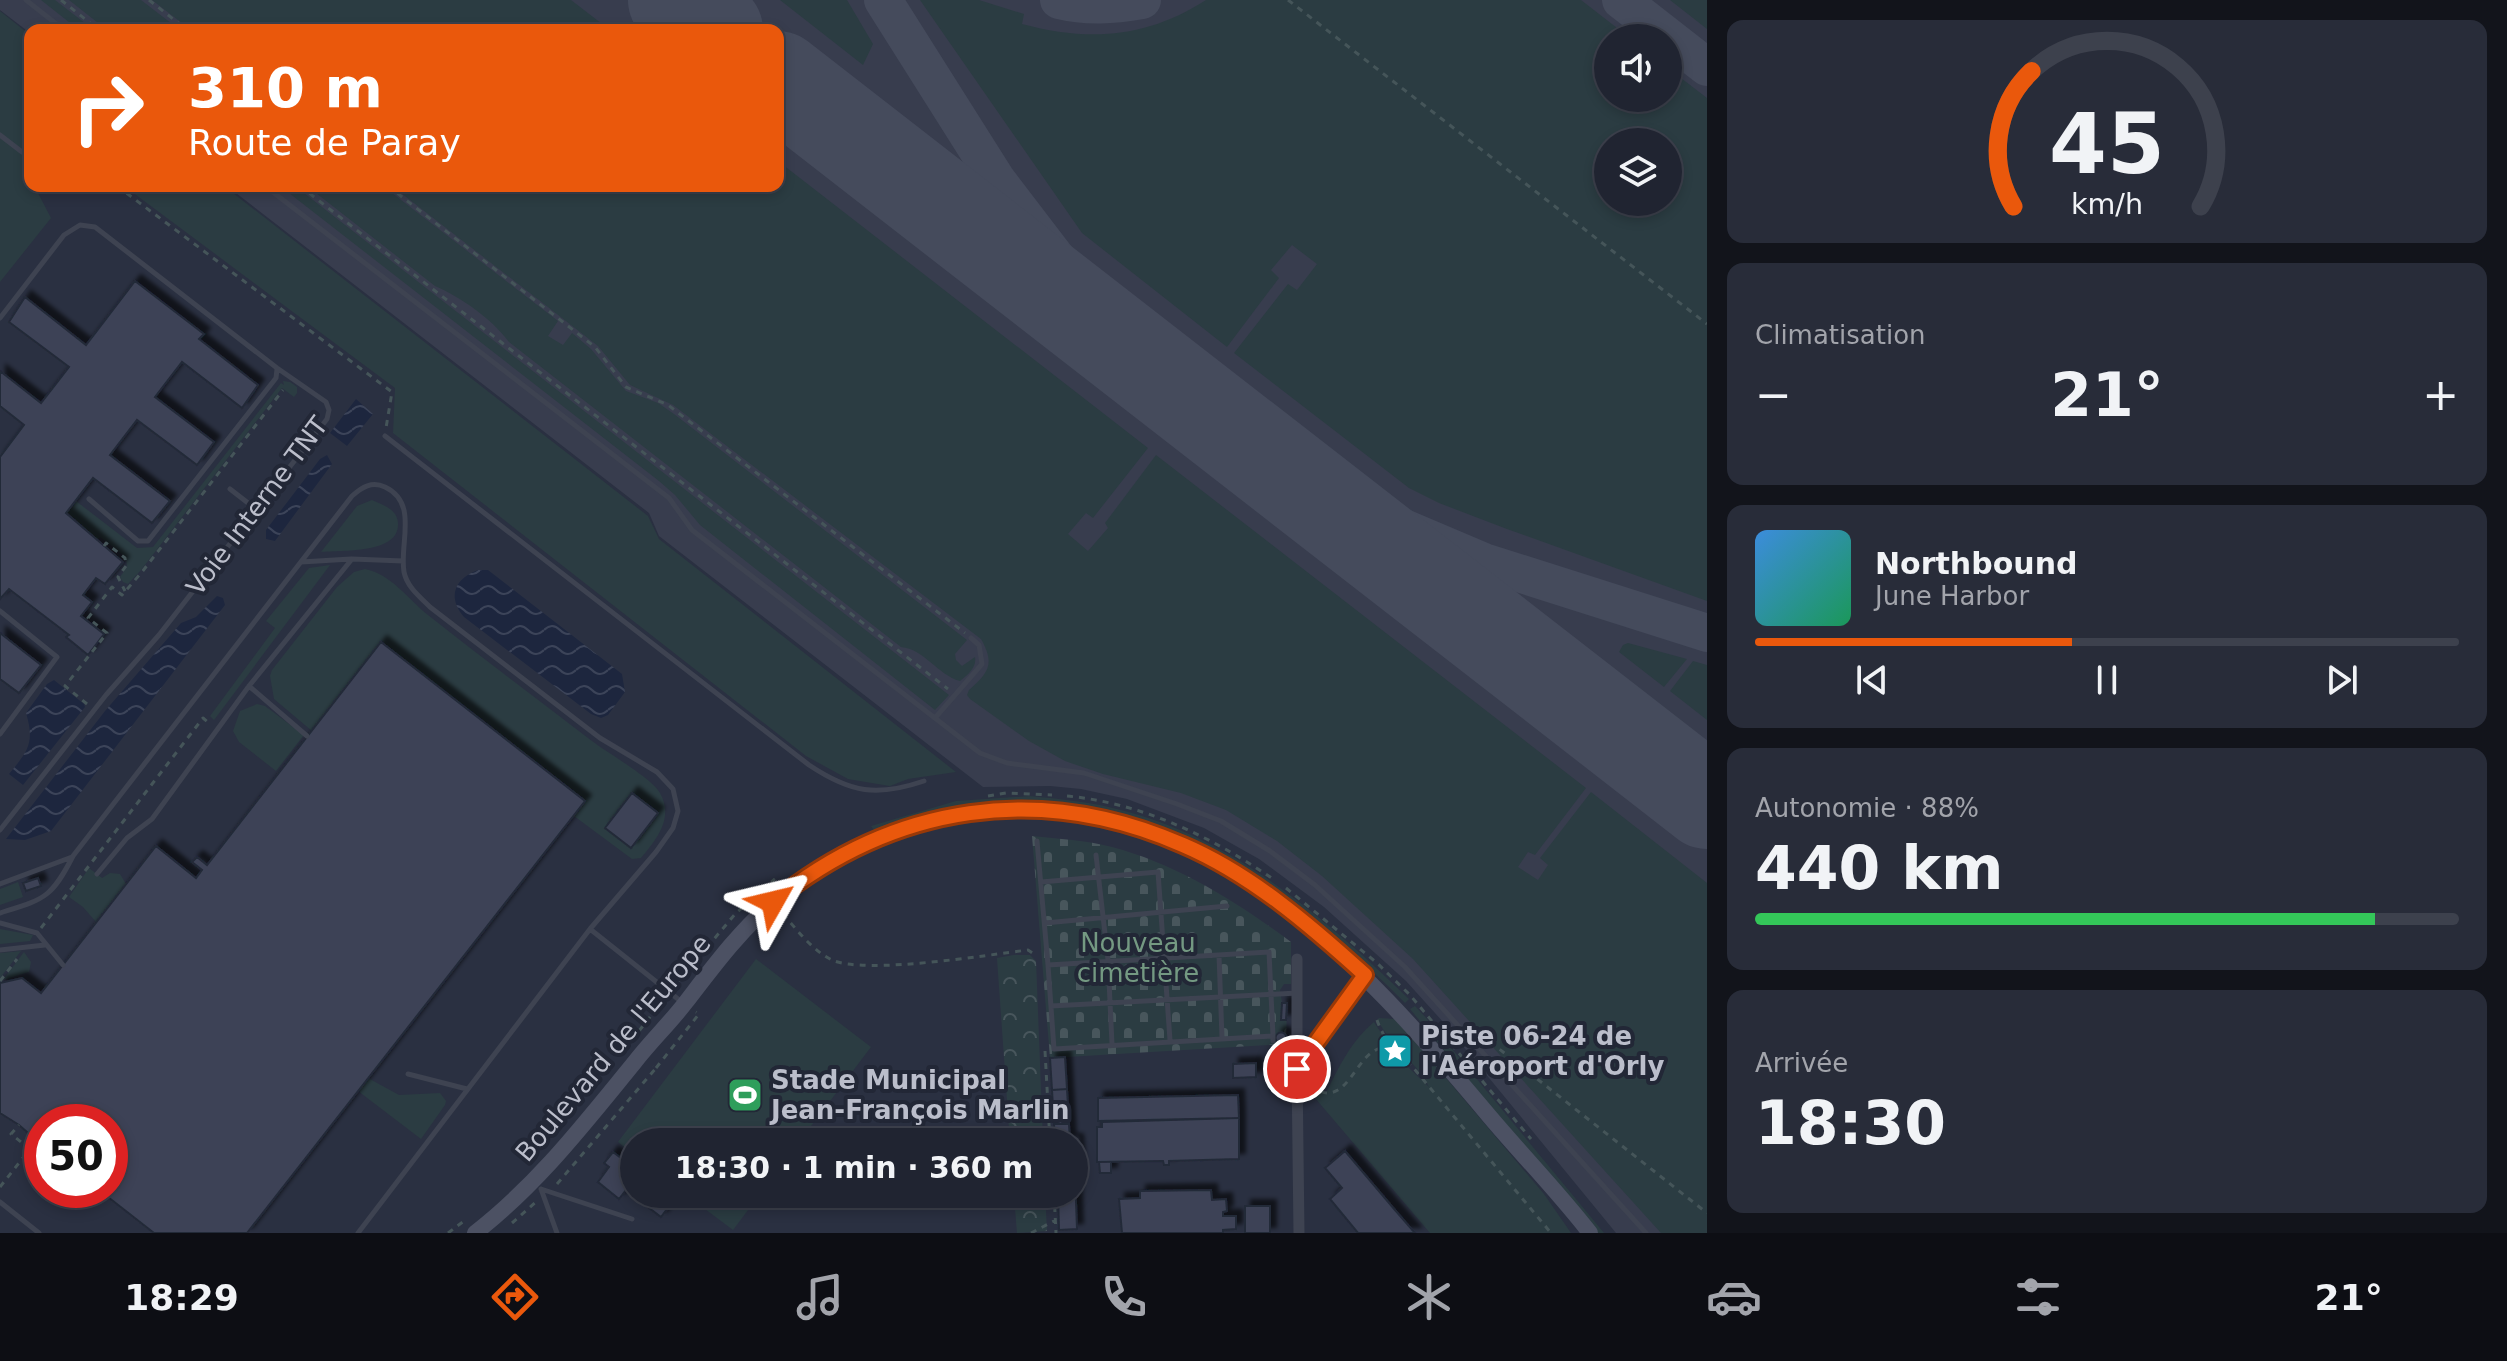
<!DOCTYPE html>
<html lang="fr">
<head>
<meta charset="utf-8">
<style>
	:root { --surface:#202431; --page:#282c39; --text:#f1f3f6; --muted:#a2a4ab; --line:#3d414d; --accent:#ea580c }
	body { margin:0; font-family:"DejaVu Sans",sans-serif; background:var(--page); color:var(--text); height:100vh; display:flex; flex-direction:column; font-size:30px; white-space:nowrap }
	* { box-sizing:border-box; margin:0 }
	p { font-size:26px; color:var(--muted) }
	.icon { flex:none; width:44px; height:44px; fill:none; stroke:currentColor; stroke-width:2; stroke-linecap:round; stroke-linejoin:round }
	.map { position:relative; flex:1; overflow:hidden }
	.side { display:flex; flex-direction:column; gap:20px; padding:20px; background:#12141b; width:800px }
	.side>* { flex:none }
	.hud { position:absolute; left:24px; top:24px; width:760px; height:168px; border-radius:16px; box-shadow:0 4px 12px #0003,0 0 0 2px var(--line); background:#ea580c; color:#fff; overflow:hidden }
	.buttons { position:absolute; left:1594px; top:24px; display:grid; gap:16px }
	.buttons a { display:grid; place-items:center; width:88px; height:88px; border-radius:50%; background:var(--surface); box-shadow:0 4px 12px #0003,0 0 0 2px var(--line); font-size:40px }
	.speed { position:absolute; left:24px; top:1104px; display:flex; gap:16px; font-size:40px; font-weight:700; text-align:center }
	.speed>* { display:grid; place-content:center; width:104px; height:104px; border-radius:50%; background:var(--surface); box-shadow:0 4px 12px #0003,0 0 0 2px var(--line); line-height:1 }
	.speed .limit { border:12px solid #d22; background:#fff; color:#111 }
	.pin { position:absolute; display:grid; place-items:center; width:68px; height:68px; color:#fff; margin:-34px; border:4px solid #fff; border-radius:50%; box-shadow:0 2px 8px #0007 }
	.me { position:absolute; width:88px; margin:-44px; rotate:53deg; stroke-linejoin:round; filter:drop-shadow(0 0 6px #0008) }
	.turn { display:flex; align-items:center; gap:28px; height:168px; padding:0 32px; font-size:36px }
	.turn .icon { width:104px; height:104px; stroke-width:2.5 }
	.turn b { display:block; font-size:56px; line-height:68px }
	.big { font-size:60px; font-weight:600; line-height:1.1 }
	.side .card { flex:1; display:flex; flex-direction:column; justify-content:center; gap:12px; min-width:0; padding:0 28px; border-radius:16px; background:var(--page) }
	.side .dial { align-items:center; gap:0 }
	.dial svg { height:208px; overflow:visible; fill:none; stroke:var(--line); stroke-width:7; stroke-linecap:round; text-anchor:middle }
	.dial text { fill:var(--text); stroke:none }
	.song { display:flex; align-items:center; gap:24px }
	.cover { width:96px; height:96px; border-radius:12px; background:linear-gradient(135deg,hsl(210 70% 55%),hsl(150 70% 35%)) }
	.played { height:8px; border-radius:4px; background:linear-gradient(90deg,var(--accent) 45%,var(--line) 45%) }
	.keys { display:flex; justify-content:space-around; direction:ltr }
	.heat { display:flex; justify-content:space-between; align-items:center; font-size:44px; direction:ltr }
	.charge { height:12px; border-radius:6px; background:linear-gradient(90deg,#34c759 88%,var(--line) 0) }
	.trip { position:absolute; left:620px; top:1128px; width:468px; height:80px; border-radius:40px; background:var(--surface); box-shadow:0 4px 12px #0003,0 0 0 2px var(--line); font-weight:600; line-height:80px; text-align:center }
	.dock { display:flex; height:128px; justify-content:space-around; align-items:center; background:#0d0e14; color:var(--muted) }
	.dock .icon { width:56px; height:56px }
	.dock .current { color:var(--accent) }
	.dock b { font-size:36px; color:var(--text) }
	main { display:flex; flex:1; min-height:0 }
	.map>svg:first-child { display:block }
</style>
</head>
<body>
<main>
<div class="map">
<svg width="1707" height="1233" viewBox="0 0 1707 1233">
	<defs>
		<pattern id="forest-crowns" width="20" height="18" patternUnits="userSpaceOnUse" patternTransform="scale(2)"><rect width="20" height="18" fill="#2b3c42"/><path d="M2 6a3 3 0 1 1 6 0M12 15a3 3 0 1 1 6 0" fill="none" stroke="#48565c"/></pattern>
		<pattern id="cemetery-stones" width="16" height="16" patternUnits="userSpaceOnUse" patternTransform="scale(2)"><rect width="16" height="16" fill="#2b3c42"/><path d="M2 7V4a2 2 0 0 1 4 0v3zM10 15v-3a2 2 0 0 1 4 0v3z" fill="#48565c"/></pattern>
		<pattern id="water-waves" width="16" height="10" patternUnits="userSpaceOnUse" patternTransform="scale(2)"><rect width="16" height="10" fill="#1d263e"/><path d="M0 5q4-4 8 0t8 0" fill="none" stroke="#3c4459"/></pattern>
		<filter id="shadow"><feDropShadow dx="6" dy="-6" stdDeviation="2" flood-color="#0009"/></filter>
	</defs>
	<rect width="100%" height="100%" fill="#2a3041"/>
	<!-- airport -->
	<path fill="#383d4e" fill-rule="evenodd" d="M0,0H1707V1233H1616L1444,1023L1406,981L1324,907L1259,859L1204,828L1127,799L1081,789L1050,786L983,787L659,536L649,513L227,186H778V30H30V33L0,10ZM1608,38H1668V98H1608ZM1608,142H1668V202H1608Z"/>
	<!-- grass -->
	<path fill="#2b3c42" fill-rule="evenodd" d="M41,0H55L94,30H79Z
		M69,0H141L180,30H107Z
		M152,0H571L610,30H191Z
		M780,0H847L873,44L863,65Z
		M920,0H979L1024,14L1022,24C1089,42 1147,38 1206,0H1581L1630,38H1608V98H1668V68L1707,98V601L1507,529L1439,503L1409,488L1234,353L1288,284L1297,290L1317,264L1292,245L1271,270L1279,278L1227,347L1082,233ZM1608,142H1668V202H1608Z
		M1670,0H1707V29Z
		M0,11L30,35V186H44L38,193L51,218L0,282Z
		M778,161L1148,448L1093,518L1086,513L1068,534L1088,551L1108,528L1105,523L1156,455L1586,788L1535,855L1528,852L1518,867L1538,880L1548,865L1540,858L1591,792L1707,883V1233H1661L1413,959L1322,876L1277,841L1226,810L1181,793L1103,774L1065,761L1029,741L970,699L967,695L969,690C989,672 995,664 981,639L673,405L630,385L598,346L392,186H778Z
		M124,186H224L648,516L659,539L956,772L908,779L890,786L848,779L806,756L393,433L395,388Z
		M280,186H295L949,695L935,710L700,525L675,495L659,481Z
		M307,186H383L558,321L548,336L563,345L572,333L591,349L626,391L658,403L674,414L967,640L955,654L956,660L962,666L975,657C977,667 968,675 960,681C938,675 924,649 901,647L509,342C491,318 462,298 435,286Z
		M283,381L290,382L297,387V393L294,397L282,388L141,570L128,584L123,582L120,577L127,567L126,557L100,537L97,540L66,513L76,501L137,548L153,547L281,383L284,385Z
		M372,500C384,505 398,510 398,524C399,554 342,550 321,552L357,506Z
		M330,565L214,720L210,716L275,628L266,621L309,568Z
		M365,569C391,574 408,599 428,615C481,657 535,697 588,738C604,751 652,778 660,793C674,818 657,839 641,858L632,859L574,816L584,801L381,642L312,731L274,699L270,676L272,670L337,587L354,572ZM631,793L657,813L631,848L605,827Z
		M1628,643L1687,659L1664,687L1619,652L1623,645Z
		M1693,661L1707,665V720L1670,691Z
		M257,704L265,706L304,735L276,771L239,742L233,731L240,711Z
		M1030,796C1061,799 1091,802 1121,810C1234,838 1327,920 1409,999L1405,1003C1256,854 1089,749 874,830L871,826L956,801Z
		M89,868L102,878L110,873L120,874L126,884L96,922L83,907L69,897Z
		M18,882L23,897L0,905V889Z
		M0,929L33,935L30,941L0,944Z
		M21,951L0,978V953Z
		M24,952L31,962L29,972L3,980Z
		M756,959L871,1047L799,1142H634V1155L618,1142Z
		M1415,1006L1428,1020L1604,1233H1595L1410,1009Z
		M1379,1018L1396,1019L1544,1194L1571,1233H1430L1304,1085L1326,1093C1339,1067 1351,1041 1374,1022L1385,1039L1386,1047L1377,1051L1392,1052L1429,1087C1420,1071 1407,1054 1390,1047L1389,1038L1377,1020Z
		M368,1078L399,1095L440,1093L446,1101L445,1105L421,1139L358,1091Z
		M685,1194H760L733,1230Z"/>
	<!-- forest -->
	<path fill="url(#forest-crowns)" d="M1014,955H1030L1036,961L1043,1142H1010L997,958Z
		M1014,1194H1045L1047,1231L1017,1233Z"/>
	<!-- cemetery -->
	<path fill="url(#cemetery-stones)" d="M1032,836C1058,839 1086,840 1112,847C1177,864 1237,902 1291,942V984H1284L1280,990L1282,1003H1287L1286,1044L1050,1058Z"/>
	<!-- water -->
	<path fill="url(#water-waves)" d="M356,399L373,414L347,446L330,433Z
		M327,455L332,464L275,541L266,539V530L320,459Z
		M478,570H488L622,674L625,692L608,715L601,718L591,714L464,617C447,597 454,579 478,570Z
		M217,596L223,598L225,605L51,831L25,840L6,839L105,711L181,623L196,617Z
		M54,680L84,704L85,707L23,785L9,774C28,751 35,743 26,713L47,684Z"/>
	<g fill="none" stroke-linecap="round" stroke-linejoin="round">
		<!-- taxiway -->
		<path stroke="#454b5c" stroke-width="38" d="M883,0L996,179L1064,268L1133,343L1195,403L1311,478L1392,523L1484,562L1707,633
			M1059,0C1088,7 1113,5 1142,0
			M1621,0L1707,67"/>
		<!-- runway -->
		<path stroke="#454b5c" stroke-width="96" d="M676,0L715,30
			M778,79L1707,801"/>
	</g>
	<!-- building -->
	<path fill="#3c4356" stroke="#242938" stroke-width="2" filter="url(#shadow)" d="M135,281L204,334L199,339L258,385L242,408L182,362L155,397L214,442L197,465L137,420L110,455L170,501L152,523L93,478L66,513L123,562L105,584L96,578L83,595L92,602L81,616L104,634L88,655L66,637L69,635L9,589L0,599V457L24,425L0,406V371L41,403L69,367L9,322L25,297L86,345Z
		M0,633L41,665L19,693L0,679Z
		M381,642L585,801L247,1233H154L99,1190H110V1122H42V1145L19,1125L0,1113V983L22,978L41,993L156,846L196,878L202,870L192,862L197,857L207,865Z
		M632,793L658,813L631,848L605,828Z
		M38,878L41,886L26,891L23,883Z
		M1282,1003H1287L1286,1020H1281Z
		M1275.5 1038a5.5 5.5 0 1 1 11 0a5.5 5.5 0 1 1-11 0Z
		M1065,1057L1067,1089L1052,1090L1050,1058Z
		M1256,1063V1077L1233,1078V1064Z
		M1067,1089L1069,1124H1054L1052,1090Z
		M1238,1095L1239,1118L1098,1121V1098Z
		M1239,1118V1159L1169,1161V1165H1164L1163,1161L1097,1162V1127H1102V1122Z
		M1054,1124H1069L1070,1142H1055Z
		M1070,1140H1077L1079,1166H1074V1142Z
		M1345,1151L1395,1210L1415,1233H1358L1330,1199L1342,1188L1325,1168Z
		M613,1152L634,1168L624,1182L629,1186L619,1199L598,1182L609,1167L604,1163Z
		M1099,1162H1111V1173H1100Z
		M1075,1174L1077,1229L1059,1230L1058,1194H1074Z
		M1211,1190L1212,1200L1226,1199L1227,1211L1223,1212V1216H1236V1229L1223,1230V1233H1122L1119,1199L1140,1198V1191Z
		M637,1194H655L670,1205L661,1217L636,1198Z
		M1245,1206H1270V1233H1245Z"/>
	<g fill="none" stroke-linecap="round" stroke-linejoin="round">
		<!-- path -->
		<path stroke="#455559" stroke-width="3" stroke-dasharray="6 6" stroke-linecap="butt" d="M61,0L99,30
			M149,0L187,30
			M1288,0L1707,324
			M117,186L392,392L386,428
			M300,186L948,689
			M388,186L595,347L626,387L668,405L965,633
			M104,546L106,543L125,558L126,566L118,577L125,591
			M87,704L65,686L107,633L88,618L112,587L122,595L142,572L283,390
			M988,796L1006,793L1052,795
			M1067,796C1142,803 1212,837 1273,879
			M1286,888L1377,963L1410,995L1531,1139
			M762,890L775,879
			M783,914C797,930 813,951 832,960C866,975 986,955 1028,950L1037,956
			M41,928L203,718L209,723
			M0,981L17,959
			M676,984L736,913L757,895
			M1377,1020C1380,1030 1387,1037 1387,1049
			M639,1031L664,999
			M1489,1044L1498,1048L1707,1213
			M1045,1051L1050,1142
			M656,1068L699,1014L696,1012
			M1310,1087C1316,1089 1322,1093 1328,1093C1354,1093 1362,1037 1393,1050C1401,1054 1409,1064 1416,1071L1551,1233
			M557,1184L656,1068L653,1066
			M0,1187L30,1149L11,1134L19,1125
			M1054,1194L1056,1233
			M512,1223L536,1202
			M448,1233L464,1221
			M1031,1233L1056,1220"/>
		<!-- service -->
		<path stroke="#3e4351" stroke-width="5" d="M26,0L64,30
			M0,135L22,152
			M265,186L669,498L692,530L980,753L1007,763L1084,773L1177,804L1221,821L1270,851L1315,885L1405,967L1646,1233
			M0,318L64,235L80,225L95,227L277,368L326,402L329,410L327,419L159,635L106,695L0,830
			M385,436L809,765C851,793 877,797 924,781
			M230,489L257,510
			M89,499L138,541H148L276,378L277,369
			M301,562L351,559
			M0,611L57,657L0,734
			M249,686L307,736
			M935,718L982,664L979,645L971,638
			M1037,841L1048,965
			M1096,855L1108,960L1112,1044
			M97,874L127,838L152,819L249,686L352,559L403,561
			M1041,882L1158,872L1170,1040
			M0,884L72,857
			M0,913C44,899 51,899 73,856L352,496C362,487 372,481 385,487C419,503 399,544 404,572C407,587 420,597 430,607L600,738L657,772L673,789L678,811L673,828L656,852L590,929L358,1233
			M0,923L37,933L63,965
			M1045,923L1227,906
			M590,929L683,1003
			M0,950L45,945
			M1219,955L1222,1038
			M1051,1006L1297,993
			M1273,1041V1036L1269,952L1048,965L1054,1049L1273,1036
			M408,1074L467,1089
			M541,1189L632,1219
			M541,1189L557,1233
			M0,1202L39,1233"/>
		<!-- minor -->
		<path stroke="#3e4351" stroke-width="11" d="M1297,1069V959
			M1299,1233L1297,1069L1365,975"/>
		<!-- secondary -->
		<path stroke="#4c5163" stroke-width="16" d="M475,1233C538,1184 584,1124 634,1063C650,1042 670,1023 686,1002C713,967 738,933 772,903C828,853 900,821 975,812C1203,786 1358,959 1490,1117C1523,1156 1559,1193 1590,1233"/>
	</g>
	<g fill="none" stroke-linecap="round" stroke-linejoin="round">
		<defs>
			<path id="route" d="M773,902C894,804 1040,782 1183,845C1251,874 1311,926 1365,975L1297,1069"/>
		</defs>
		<!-- route casing -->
		<use href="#route" stroke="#983908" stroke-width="20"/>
		<!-- route -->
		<use href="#route" stroke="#ea580c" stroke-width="14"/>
	</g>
	<!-- icons -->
	<defs>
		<symbol id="sight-square" viewBox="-11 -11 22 22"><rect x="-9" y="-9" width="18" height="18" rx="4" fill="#0f9aa8" stroke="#222736"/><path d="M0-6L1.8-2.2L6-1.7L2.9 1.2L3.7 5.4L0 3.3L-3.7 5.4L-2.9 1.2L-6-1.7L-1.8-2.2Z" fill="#fff"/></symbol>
		<symbol id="stadium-square" viewBox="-11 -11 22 22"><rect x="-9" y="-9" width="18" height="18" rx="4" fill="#2e9e5b" stroke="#222736"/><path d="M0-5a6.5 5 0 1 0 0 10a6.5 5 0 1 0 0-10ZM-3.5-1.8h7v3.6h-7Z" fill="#fff"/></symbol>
	</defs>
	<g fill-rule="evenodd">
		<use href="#sight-square" x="1375" y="1031" width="40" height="40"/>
		<use href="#stadium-square" x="725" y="1075" width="40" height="40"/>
	</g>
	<g text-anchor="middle" stroke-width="8" stroke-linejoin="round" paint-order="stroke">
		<!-- street labels -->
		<g font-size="26" fill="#bbbecb" stroke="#222736">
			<text transform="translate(257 506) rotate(-53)" y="9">Voie Interne TNT</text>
			<text transform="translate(613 1048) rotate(-50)" y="9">Boulevard de l'Europe</text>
		</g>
		<!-- park labels -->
		<g font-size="26" fill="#749982" stroke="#222736">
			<text x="1138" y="952">Nouveau<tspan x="1138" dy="30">cimetière</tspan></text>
		</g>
		<!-- poi labels -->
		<g font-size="26" font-weight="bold" fill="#bbbecb" stroke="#222736" text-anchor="start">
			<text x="1421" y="1045">Piste 06-24 de<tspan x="1421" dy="30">l'Aéroport d'Orly</tspan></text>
			<text x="771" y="1089">Stade Municipal<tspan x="771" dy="30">Jean-François Marlin</tspan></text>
		</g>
	</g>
</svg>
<div class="buttons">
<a><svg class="icon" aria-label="sound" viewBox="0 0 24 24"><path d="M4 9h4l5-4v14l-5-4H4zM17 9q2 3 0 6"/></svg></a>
<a><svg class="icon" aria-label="layers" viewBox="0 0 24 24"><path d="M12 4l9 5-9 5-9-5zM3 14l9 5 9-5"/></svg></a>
</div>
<div class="speed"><div class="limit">50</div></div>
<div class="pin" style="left:1297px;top:1069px;background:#d93025"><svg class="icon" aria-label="arrive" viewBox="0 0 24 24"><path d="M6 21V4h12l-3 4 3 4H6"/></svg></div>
<svg class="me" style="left:773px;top:902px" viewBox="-20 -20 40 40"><path d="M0-17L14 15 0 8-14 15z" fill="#ea580c" stroke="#fff" stroke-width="4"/></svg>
<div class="trip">18:30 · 1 min · 360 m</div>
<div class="hud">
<div class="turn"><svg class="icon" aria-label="right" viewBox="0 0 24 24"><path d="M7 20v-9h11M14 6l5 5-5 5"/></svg><div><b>310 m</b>Route de Paray</div></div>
</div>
</div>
<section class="side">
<div class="card dial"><svg viewBox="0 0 100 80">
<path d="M14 69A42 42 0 1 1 86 69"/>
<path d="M14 69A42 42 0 0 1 21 17" stroke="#ea580c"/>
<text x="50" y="56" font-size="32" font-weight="700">45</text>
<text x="50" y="72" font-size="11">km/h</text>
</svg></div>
<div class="card"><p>Climatisation</p>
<div class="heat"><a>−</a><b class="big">21°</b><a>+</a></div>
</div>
<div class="card">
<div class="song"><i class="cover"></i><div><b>Northbound</b><p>June Harbor</p></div></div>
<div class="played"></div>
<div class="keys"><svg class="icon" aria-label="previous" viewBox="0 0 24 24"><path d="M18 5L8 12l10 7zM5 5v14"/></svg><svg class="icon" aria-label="pause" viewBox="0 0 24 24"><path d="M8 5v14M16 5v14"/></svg><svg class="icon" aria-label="next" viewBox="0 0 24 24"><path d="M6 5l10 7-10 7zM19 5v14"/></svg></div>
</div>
<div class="card"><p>Autonomie · 88%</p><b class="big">440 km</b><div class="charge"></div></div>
<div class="card"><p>Arrivée</p><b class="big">18:30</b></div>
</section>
</main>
<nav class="dock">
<b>18:29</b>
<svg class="icon current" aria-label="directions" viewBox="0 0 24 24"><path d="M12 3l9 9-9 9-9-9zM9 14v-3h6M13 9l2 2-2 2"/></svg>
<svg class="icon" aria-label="music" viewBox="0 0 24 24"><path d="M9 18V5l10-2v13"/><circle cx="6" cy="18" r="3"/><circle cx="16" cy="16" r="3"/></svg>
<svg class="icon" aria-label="phone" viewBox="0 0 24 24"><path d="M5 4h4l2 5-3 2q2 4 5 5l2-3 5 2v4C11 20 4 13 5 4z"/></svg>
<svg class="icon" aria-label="climate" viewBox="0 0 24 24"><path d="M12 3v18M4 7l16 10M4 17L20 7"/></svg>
<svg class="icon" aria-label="car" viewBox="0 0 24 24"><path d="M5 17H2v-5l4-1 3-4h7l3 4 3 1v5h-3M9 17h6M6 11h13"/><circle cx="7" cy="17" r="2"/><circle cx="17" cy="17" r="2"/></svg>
<svg class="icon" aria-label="filters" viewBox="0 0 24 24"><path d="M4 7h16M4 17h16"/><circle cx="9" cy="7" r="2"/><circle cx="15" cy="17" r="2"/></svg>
<b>21°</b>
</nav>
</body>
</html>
